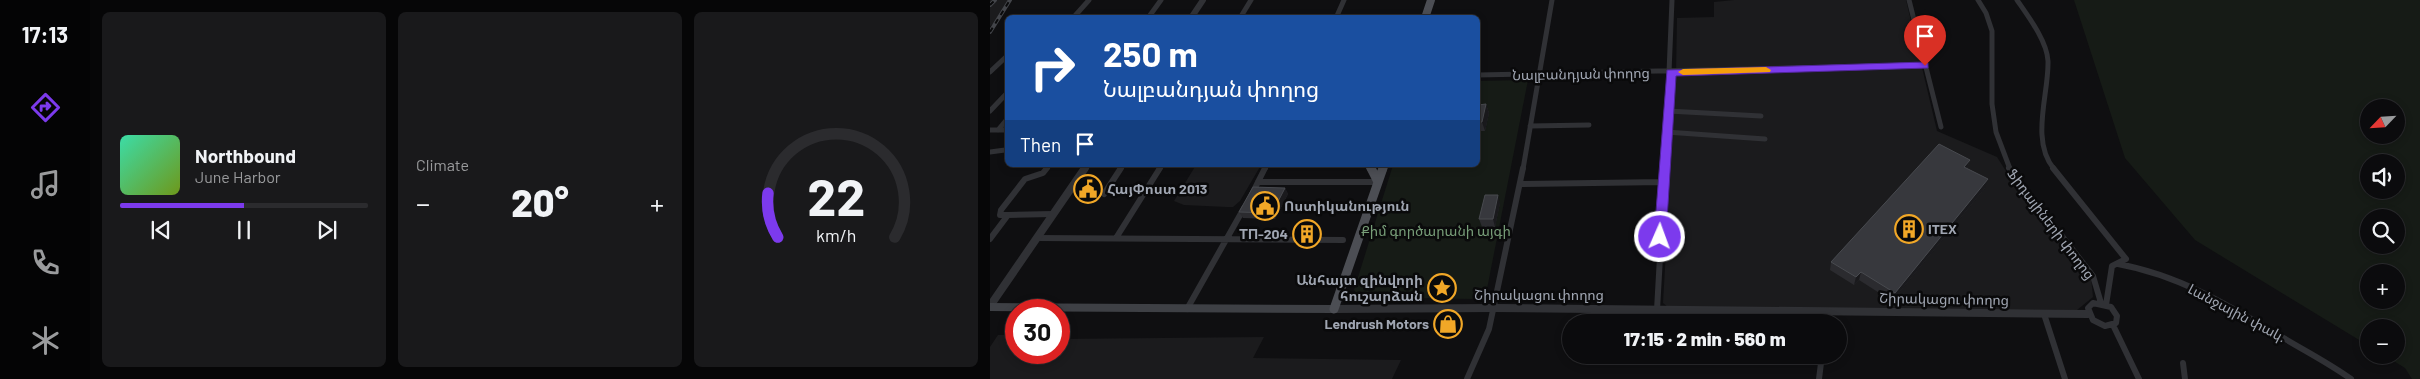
<!DOCTYPE html>
<html lang="en">
<head>
<meta charset="utf-8">
<style>
	:root { --surface:#0b0b0d; --page:#19191b; --text:#f1f3f6; --muted:#9a9b9d; --line:#2b2b2e; --accent:#7c3aed }
	body { margin:0; font-family:Barlow,"Noto Sans Armenian",sans-serif; background:var(--page); color:var(--text); height:100vh; display:flex; flex-direction:column; font-size:19px; white-space:nowrap }
	* { box-sizing:border-box; margin:0 }
	p { font-size:16px; color:var(--muted) }
	.icon { flex:none; width:28px; height:28px; fill:none; stroke:currentColor; stroke-width:2; stroke-linecap:round; stroke-linejoin:round }
	.map { position:relative; flex:1; overflow:hidden }
	.sheet { display:flex; flex-direction:column; gap:12px; padding:12px; background:#060607; width:900px }
	.sheet>* { flex:none }
	.guide { position:absolute; left:15px; top:15px; width:475px; height:152px; border-radius:8px; box-shadow:0 2px 8px #0003,0 0 0 1px var(--line); background:#1a4fa0; color:#fff; overflow:hidden }
	.needle { width:32px; rotate:245deg }
	.buttons { position:absolute; left:1370px; top:99px; display:grid; gap:10px }
	.buttons a { display:grid; place-items:center; width:45px; height:45px; border-radius:50%; background:var(--surface); box-shadow:0 2px 8px #0003,0 0 0 1px var(--line); font-size:25px }
	.speed { position:absolute; left:15px; top:299px; display:flex; gap:10px; font-size:25px; font-weight:700; text-align:center }
	.speed>* { display:grid; place-content:center; width:65px; height:65px; border-radius:50%; background:var(--surface); box-shadow:0 2px 8px #0003,0 0 0 1px var(--line); line-height:1 }
	.speed .limit { border:8px solid #d22; background:#fff; color:#111 }
	.pin { position:absolute; display:grid; place-items:center; width:42px; height:42px; color:#fff; margin:-51px -21px; border-radius:50% 50% 50% 0; rotate:-45deg; box-shadow:0 0 5px #0007 }
	.pin .icon { rotate:45deg }
	.me { position:absolute; width:55px; margin:-28px; rotate:2deg; stroke-linejoin:round; filter:drop-shadow(0 0 4px #0008) }
	.turn { display:flex; align-items:center; gap:18px; height:105px; padding:0 15px; font-size:22px }
	.turn .icon { width:65px; height:65px; stroke-width:2.5 }
	.turn b { display:block; font-size:35px; line-height:42px }
	.then { display:flex; align-items:center; height:48px; padding:0 15px; background:#0003; gap:10px; font-size:19px }
	.big { font-size:38px; font-weight:800; line-height:1.1 }
	.sheet .tile { flex:1; display:flex; flex-direction:column; justify-content:center; gap:8px; min-width:0; padding:0 18px; border-radius:8px; background:var(--page) }
	.sheet .dial { align-items:center; gap:0 }
	.dial svg { height:130px; overflow:visible; fill:none; stroke:var(--line); stroke-width:7; stroke-linecap:round; text-anchor:middle }
	.dial text { fill:var(--text); stroke:none }
	.song { display:flex; align-items:center; gap:15px }
	.cover { width:60px; height:60px; border-radius:8px; background:linear-gradient(135deg,hsl(160 70% 55%),hsl(80 70% 35%)) }
	.played { height:5px; border-radius:2px; background:linear-gradient(90deg,var(--accent) 50%,var(--line) 50%) }
	.keys { display:flex; justify-content:space-around; direction:ltr }
	.heat { display:flex; justify-content:space-between; align-items:center; font-size:28px; direction:ltr }
	.sheet .tiles { flex:1; display:grid; gap:12px; grid-template-columns:repeat(3,1fr) }
	.trip { position:absolute; left:572px; top:314px; width:285px; height:50px; border-radius:25px; background:var(--surface); box-shadow:0 2px 8px #0003,0 0 0 1px var(--line); font-weight:800; line-height:50px; text-align:center }
	main { display:flex; flex:1; min-height:0 }
	.tabs { display:flex; flex-direction:column; width:90px; justify-content:space-around; align-items:center; background:#040405; color:var(--muted) }
	.tabs .icon { width:35px; height:35px }
	.tabs .active { color:var(--accent) }
	.tabs b { font-size:22px; color:var(--text) }
	.map>svg:first-child { display:block }
</style>
</head>
<body>
<main>
<nav class="tabs">
<b>17:13</b>
<svg class="icon active" aria-label="directions" viewBox="0 0 24 24"><path d="M12 3l9 9-9 9-9-9zM9 14v-3h6M13 9l2 2-2 2"/></svg>
<svg class="icon" aria-label="music" viewBox="0 0 24 24"><path d="M9 18V5l10-2v13"/><circle cx="6" cy="18" r="3"/><circle cx="16" cy="16" r="3"/></svg>
<svg class="icon" aria-label="phone" viewBox="0 0 24 24"><path d="M5 4h4l2 5-3 2q2 4 5 5l2-3 5 2v4C11 20 4 13 5 4z"/></svg>
<svg class="icon" aria-label="climate" viewBox="0 0 24 24"><path d="M12 3v18M4 7l16 10M4 17L20 7"/></svg>
</nav>
<section class="sheet">
<div class="tiles">
<div class="tile">
<div class="song"><i class="cover"></i><div><b>Northbound</b><p>June Harbor</p></div></div>
<div class="played"></div>
<div class="keys"><svg class="icon" aria-label="previous" viewBox="0 0 24 24"><path d="M18 5L8 12l10 7zM5 5v14"/></svg><svg class="icon" aria-label="pause" viewBox="0 0 24 24"><path d="M8 5v14M16 5v14"/></svg><svg class="icon" aria-label="next" viewBox="0 0 24 24"><path d="M6 5l10 7-10 7zM19 5v14"/></svg></div>
</div>
<div class="tile"><p>Climate</p>
<div class="heat"><a>−</a><b class="big">20°</b><a>+</a></div>
</div>
<div class="tile dial"><svg viewBox="0 0 100 80">
<path d="M14 69A42 42 0 1 1 86 69"/>
<path d="M14 69A42 42 0 0 1 8 42" stroke="#7c3aed"/>
<text x="50" y="56" font-size="32" font-weight="700">22</text>
<text x="50" y="72" font-size="11">km/h</text>
</svg></div>
</div>
</section>
<div class="map">
<svg width="1430" height="379" viewBox="0 0 1430 379">
	<rect width="100%" height="100%" fill="#0f0f11"/>
	<!-- built -->
	<path fill="#1b1b1d" d="M0,0H22L8,21L0,26Z
		M744,0H916L947,131L1007,157L1026,187L1101,277L1103,297L1087,310L679,308L673,303L686,75L687,18L724,17V2Z
		M206,165H271L250,201L243,207H237L194,205L184,201Z
		M8,335H26V352H69V339L274,337L263,358L411,360L402,379H0V347Z"/>
	<!-- green -->
	<path fill="#161b16" fill-rule="evenodd" d="M1084,0H1430V379H1422L1415,368L1394,355H1406V328H1379V346L1205,240L1135,158ZM1379,108H1406V135H1379ZM1379,162H1406V190H1379ZM1379,218H1406V245H1379ZM1406,272V300H1379V272Z
		M538,80L497,289L482,299L370,297L364,290L403,165H488V81Z"/>
	<g fill="none" stroke-linecap="round" stroke-linejoin="round">
		<!-- minor-far1 -->
		<path stroke="#303135" stroke-width="5" d="M919,0L951,127
			M988,0L996,13L1002,31V104L1006,132L1020,169
			M1027,0C1038,16 1057,41 1058,61C1059,94 1040,140 1064,169
			M83,18L99,0
			M158,18L171,0
			M250,18L261,0
			M346,18L354,0
			M0,72L18,55
			M488,75L935,65
			M0,111L18,92
			M678,111L771,116
			M540,126L599,125
			M0,130H18
			M8,130L18,118
			M676,132L775,139
			M0,152L15,150L18,147
			M56,169L59,165
			M130,169L133,165
			M169,169L172,165
			M275,169L277,165
			M533,169L562,0
			M675,169L682,0"/>
		<!-- minor -->
		<path stroke="#303135" stroke-width="6" d="M1019,168L1103,276L1111,303
			M1063,168L1136,259L1122,266L1116,305
			M268,182H388
			M530,184L673,182
			M114,194L131,168
			M262,194L275,168
			M18,215H10L11,210L35,179L53,173L57,168
			M47,238L353,240
			M126,238L170,168
			M0,239L18,215L63,214
			M1128,264C1189,275 1240,306 1292,337C1315,351 1339,363 1361,379
			M1103,303L1121,307L1127,316L1126,323L1115,326L1103,320L1098,308Z
			M197,309L254,208
			M667,310L675,168
			M835,311L836,322
			M1054,314L1075,379
			M1123,325L1149,379
			M1193,363L1195,379
			M477,379L499,329L533,168
			M829,379L832,355"/>
		<!-- tertiary-far1 -->
		<path stroke="#303135" stroke-width="6" d="M201,18L213,0
			M94,169L97,165"/>
		<!-- tertiary -->
		<path stroke="#303135" stroke-width="8" d="M0,306L95,168
			M344,309L504,308L1098,314"/>
		<!-- secondary -->
		<path stroke="#3e4045" stroke-width="8" d="M0,307L344,309"/>
		<!-- primary-far1 -->
		<path stroke="#4c4e54" stroke-width="8" d="M435,18L441,0
			M379,165L381,169
			M393,169L394,165"/>
		<!-- primary -->
		<path stroke="#4c4e54" stroke-width="9" d="M381,168L388,182
			M344,309L393,168"/>
		<defs>
			<path id="rail" d="M0,5L5,0
				M0,32L20,0"/>
		</defs>
		<!-- rail casing -->
		<use href="#rail" stroke="#43454a" stroke-width="4"/>
		<!-- rail -->
		<use href="#rail" stroke="#0a0a0b" stroke-width="2" stroke-dasharray="5" stroke-linecap="butt"/>
	</g>
	<!-- wall -->
	<path fill="#2b2b2f" d="M496,104L499,113L495,131H488V105Z
		M980,160L977,169L995,188L902,301L869,280L864,285L840,270L841,262Z
		M295,188L298,194L285,219L253,218L249,212Z
		M510,203L505,227H492L489,219Z
		M321,226L324,232L323,235H312L308,229Z"/>
	<!-- shaded-wall -->
	<path fill="#1a1a1d" d="M496,104L499,113L495,131L492,122Z
		M980,160L977,169L974,167Z
		M998,179L995,188L902,301L905,293Z
		M295,188L298,194L285,219L282,213Z
		M508,195L510,203L505,227L503,219Z
		M321,226L324,232L323,235L319,229Z
		M871,272L869,280L864,285L866,277Z"/>
	<!-- building -->
	<path fill="#37383d" stroke="#484a4f" d="M496,104L492,122H488V105Z
		M949,144L980,160L974,167L998,179L905,293L871,272L866,277L841,262Z
		M263,187L295,188L282,213L249,212Z
		M495,195H508L503,219H489Z
		M310,226H321L319,229H308Z"/>
	<!-- route -->
	<path fill="#7c3aed" stroke="#51269a" d="M935,62L938,63V68L686,76L676,237L675,240H666L664,237L677,70Z"/>
	<!-- slow -->
	<path fill="#f59e0b" d="M776,67L781,70L780,72L693,75L688,72L693,69Z"/>
	<!-- icons -->
	<defs>
		<symbol id="civic-ring" viewBox="-11 -11 22 22"><circle r="9.5" fill="#0a0a0b" stroke="#f1a727" stroke-width="1.5"/><path d="M-.6-6.5H3V-4.5H.6V-3L4-1V1h2V6H-6V1h2V-1L-.6-3ZM-1.2 2.5V6h2.4V2.5Z" fill="#f1a727"/></symbol>
		<symbol id="building-ring" viewBox="-11 -11 22 22"><circle r="9.5" fill="#0a0a0b" stroke="#f1a727" stroke-width="1.5"/><path d="M-4-6H4V6H1V3H-1V6H-4ZM-2.5-4.3h1.7v1.8h-1.7ZM.8-4.3h1.7v1.8H.8ZM-2.5-1h1.7V.8h-1.7ZM.8-1h1.7V.8H.8Z" fill="#f1a727"/></symbol>
		<symbol id="sight-ring" viewBox="-11 -11 22 22"><circle r="9.5" fill="#0a0a0b" stroke="#f1a727" stroke-width="1.5"/><path d="M0-6L1.8-2.2L6-1.7L2.9 1.2L3.7 5.4L0 3.3L-3.7 5.4L-2.9 1.2L-6-1.7L-1.8-2.2Z" fill="#f1a727"/></symbol>
		<symbol id="shop-ring" viewBox="-11 -11 22 22"><circle r="9.5" fill="#0a0a0b" stroke="#f1a727" stroke-width="1.5"/><path d="M-5-2.5h2.3a2.7 3.5 0 0 1 5.4 0H5L5.5 6h-11ZM-1.5-2.5h3a1.5 2.3 0 0 0-3 0Z" fill="#f1a727"/></symbol>
	</defs>
	<g fill-rule="evenodd">
		<use href="#civic-ring" x="82" y="173" width="32" height="32"/>
		<use href="#civic-ring" x="259" y="190" width="32" height="32"/>
		<use href="#building-ring" x="903" y="213" width="32" height="32"/>
		<use href="#building-ring" x="301" y="218" width="32" height="32"/>
		<use href="#sight-ring" x="436" y="272" width="32" height="32"/>
		<use href="#shop-ring" x="442" y="308" width="32" height="32"/>
	</g>
	<g text-anchor="middle" stroke-width="5" stroke-linejoin="round" paint-order="stroke">
		<!-- street labels -->
		<g font-size="14" fill="#a0a6b2" stroke="#0a0a0b">
			<text transform="translate(591 74) rotate(-1)" y="5">Նալբանդյան փողոց</text>
			<text transform="translate(1061 224) rotate(53)" y="5">Ֆիդայիների փողոց</text>
			<text x="549" y="300">Շիրակացու փողոց</text>
			<text transform="translate(954 299) rotate(1)" y="5">Շիրակացու փողոց</text>
			<text transform="translate(1247 313) rotate(28)" y="5">Լանջային փակ.</text>
		</g>
		<!-- poi labels -->
		<g font-size="14" font-weight="bold" fill="#a0a6b2" stroke="#0a0a0b" text-anchor="start">
			<text x="117" y="194">ՀայՓոստ 2013</text>
			<text x="294" y="211">Ոստիկանություն</text>
			<text x="938" y="234">ITEX</text>
			<text x="298" y="239" text-anchor="end">ТП-204</text>
			<text x="433" y="285" text-anchor="end">Անհայտ զինվորի<tspan x="433" dy="16">հուշարձան</tspan></text>
			<text x="439" y="329" text-anchor="end">Lendrush Motors</text>
		</g>
		<!-- park labels -->
		<g font-size="14" fill="#779d78" stroke="#0a0a0b">
			<text x="446" y="236">Քիմ գործարանի այգի</text>
		</g>
	</g>
</svg>
<div class="buttons">
<a><svg class="needle" viewBox="-14 -14 28 28"><path d="M0-13l5 13h-10z" fill="#e53935"/><path d="M0 13l5-13h-10z" fill="#9a9b9d"/></svg></a>
<a><svg class="icon" aria-label="sound" viewBox="0 0 24 24"><path d="M4 9h4l5-4v14l-5-4H4zM17 9q2 3 0 6"/></svg></a>
<a><svg class="icon" aria-label="search" viewBox="0 0 24 24"><circle cx="10" cy="10" r="6"/><path d="M15 15l6 6"/></svg></a>
<a>+</a>
<a>−</a>
</div>
<div class="speed"><div class="limit">30</div></div>
<div class="pin" style="left:935px;top:66px;background:#d93025"><svg class="icon" aria-label="arrive" viewBox="0 0 24 24"><path d="M6 21V4h12l-3 4 3 4H6"/></svg></div>
<svg class="me" style="left:670px;top:237px" viewBox="-20 -20 40 40"><circle r="17" fill="#7c3aed" stroke="#fff" stroke-width="3"/><path d="M0-11L8 9 0 5-8 9z" fill="#fff"/></svg>
<div class="trip">17:15 · 2 min · 560 m</div>
<div class="guide">
<div class="turn"><svg class="icon" aria-label="right" viewBox="0 0 24 24"><path d="M7 20v-9h11M14 6l5 5-5 5"/></svg><div><b>250 m</b>Նալբանդյան փողոց</div></div>
<div class="then">Then<svg class="icon" aria-label="arrive" viewBox="0 0 24 24"><path d="M6 21V4h12l-3 4 3 4H6"/></svg></div>
</div>
</div>
</main>
</body>
</html>
